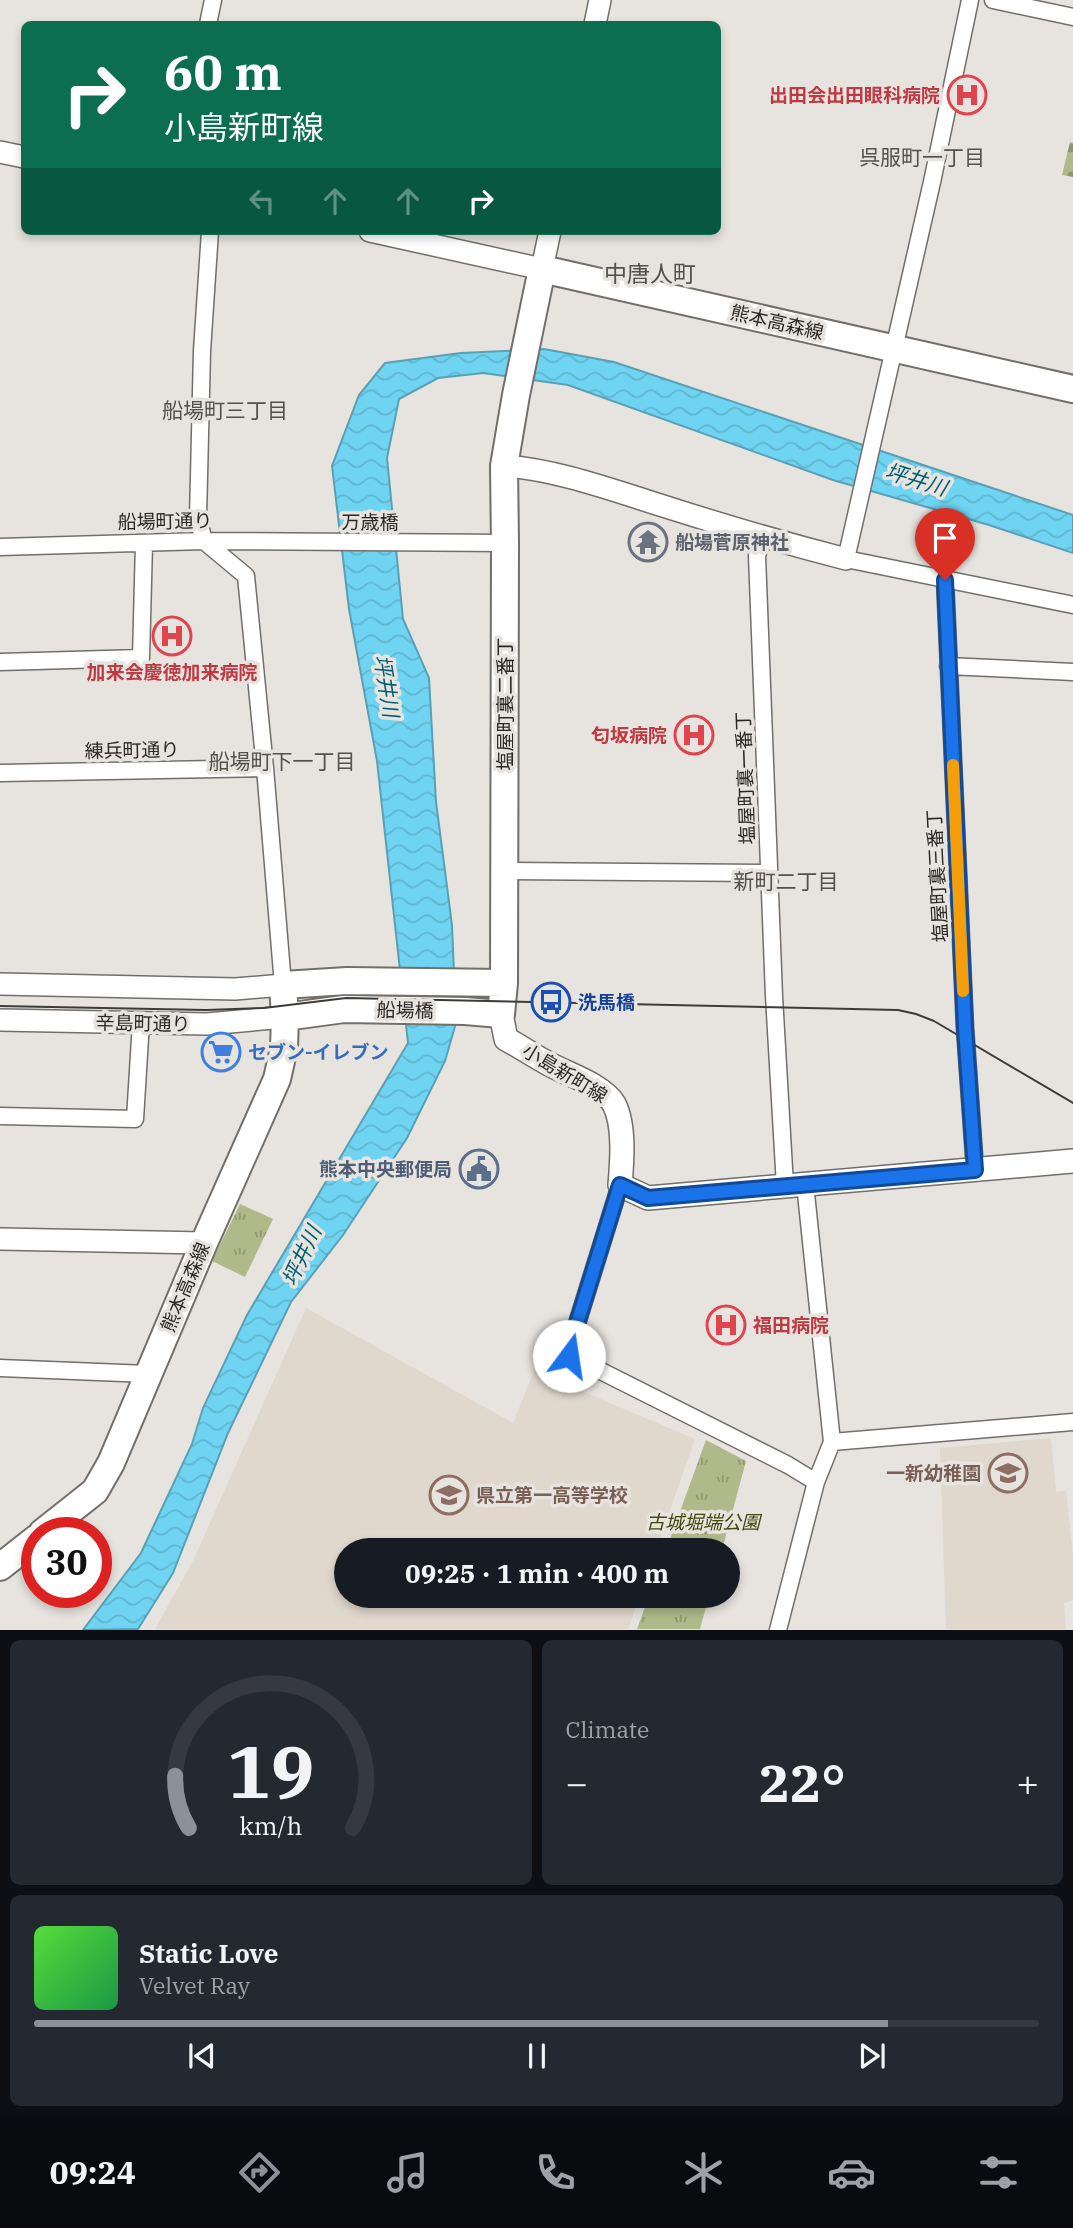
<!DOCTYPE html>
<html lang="en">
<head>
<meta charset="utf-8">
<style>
	:root { --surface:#171b24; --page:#242831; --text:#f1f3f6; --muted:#9ea1a6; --line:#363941; --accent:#8c9099 }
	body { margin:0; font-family:"IBM Plex Serif","Noto Sans JP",serif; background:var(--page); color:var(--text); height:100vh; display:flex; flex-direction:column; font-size:26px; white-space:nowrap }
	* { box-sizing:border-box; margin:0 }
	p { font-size:23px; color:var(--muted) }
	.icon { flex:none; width:38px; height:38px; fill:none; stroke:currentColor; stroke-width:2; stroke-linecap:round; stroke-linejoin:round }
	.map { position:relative; height:1630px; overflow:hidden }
	.side { display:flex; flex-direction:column; gap:10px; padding:10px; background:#0d0f14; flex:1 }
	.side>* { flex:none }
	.guide { position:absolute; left:21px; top:21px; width:700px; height:214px; border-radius:10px; box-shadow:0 4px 10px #0003; background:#0b6e4f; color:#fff; overflow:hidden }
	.speed { position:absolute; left:21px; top:1517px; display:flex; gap:14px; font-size:35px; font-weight:700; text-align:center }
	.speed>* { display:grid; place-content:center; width:91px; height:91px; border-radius:50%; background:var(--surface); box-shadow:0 4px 10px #0003; line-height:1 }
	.speed .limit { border:10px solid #d22; background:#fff; color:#111 }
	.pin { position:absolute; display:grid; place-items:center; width:60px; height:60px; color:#fff; margin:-72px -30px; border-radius:50% 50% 50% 0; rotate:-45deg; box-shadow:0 0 7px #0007 }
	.pin .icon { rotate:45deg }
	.me { position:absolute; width:77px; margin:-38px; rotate:14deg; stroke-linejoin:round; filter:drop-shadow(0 0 5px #0008) }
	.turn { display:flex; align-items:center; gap:24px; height:147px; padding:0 28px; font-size:32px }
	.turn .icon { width:91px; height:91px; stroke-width:2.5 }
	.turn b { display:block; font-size:49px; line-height:60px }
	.lanes { display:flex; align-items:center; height:66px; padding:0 28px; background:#0003; justify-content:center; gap:35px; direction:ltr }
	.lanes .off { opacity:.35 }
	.big { font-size:52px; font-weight:800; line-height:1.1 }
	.side .tile { flex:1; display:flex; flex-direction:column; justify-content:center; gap:10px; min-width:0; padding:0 24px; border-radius:10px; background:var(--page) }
	.side .dial { align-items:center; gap:0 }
	.dial svg { height:182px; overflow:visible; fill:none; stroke:var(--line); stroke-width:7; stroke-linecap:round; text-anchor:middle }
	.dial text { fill:var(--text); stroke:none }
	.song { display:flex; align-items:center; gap:21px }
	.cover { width:84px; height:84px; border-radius:10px; background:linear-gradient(135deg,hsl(110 70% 55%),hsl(140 70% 35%)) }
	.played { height:7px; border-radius:4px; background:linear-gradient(90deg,var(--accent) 85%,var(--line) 85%) }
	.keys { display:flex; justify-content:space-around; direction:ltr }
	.heat { display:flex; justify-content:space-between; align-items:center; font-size:38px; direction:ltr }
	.side .tiles { flex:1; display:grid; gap:10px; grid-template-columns:1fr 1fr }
	.tile:last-child { grid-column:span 2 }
	.trip { position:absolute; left:334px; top:1538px; width:406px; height:70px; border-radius:35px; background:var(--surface); box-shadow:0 4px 10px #0003; font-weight:800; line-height:70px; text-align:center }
	.menu { display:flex; height:112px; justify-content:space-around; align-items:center; background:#090b0e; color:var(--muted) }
	.menu .icon { width:49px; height:49px }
	.menu .on { color:var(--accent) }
	.menu b { font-size:32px; color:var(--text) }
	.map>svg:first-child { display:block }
</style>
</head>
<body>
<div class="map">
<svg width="1073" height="1630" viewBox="0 0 1073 1630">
	<defs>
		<pattern id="cemetery-stones" width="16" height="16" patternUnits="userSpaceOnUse" patternTransform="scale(1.75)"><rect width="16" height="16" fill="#afb989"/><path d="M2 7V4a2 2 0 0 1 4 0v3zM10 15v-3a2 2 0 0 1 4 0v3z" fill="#8f9670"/></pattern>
		<pattern id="park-tufts" width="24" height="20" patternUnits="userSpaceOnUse" patternTransform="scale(1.75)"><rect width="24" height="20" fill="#afb989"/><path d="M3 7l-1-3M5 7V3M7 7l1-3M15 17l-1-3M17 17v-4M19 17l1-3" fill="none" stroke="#8f9670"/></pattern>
		<pattern id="water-waves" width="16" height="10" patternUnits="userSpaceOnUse" patternTransform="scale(1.75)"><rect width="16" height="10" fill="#6fd4f2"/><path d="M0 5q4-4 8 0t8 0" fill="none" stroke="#60b6cf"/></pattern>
	</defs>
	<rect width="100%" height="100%" fill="#e7e3df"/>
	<!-- built -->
	<path fill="#e0d7cd" d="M306,1308L513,1423L534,1371L695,1439L656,1550H346V1596H640L628,1629H155L193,1561Z
		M1051,1438L1056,1492L1066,1491L1073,1556V1600L1064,1603L1066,1629H946L940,1448Z"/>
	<!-- cemetery -->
	<path fill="url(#cemetery-stones)" d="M1070,142L1073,143V177L1062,175Z"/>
	<!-- park -->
	<path fill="url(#park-tufts)" d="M240,1204L273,1219L245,1277L212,1261Z
		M706,1440L746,1461L722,1550H666Z
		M649,1596H709L700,1629H637Z"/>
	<!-- water -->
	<path fill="url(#water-waves)" stroke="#5aa0b5" stroke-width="2" d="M544,349L614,362L1073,515V553L989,525L833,480L568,385L483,373L438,378L399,399L387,458L403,619L429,678L436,802L452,925L456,1023L445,1061L407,1138L343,1235L291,1302L228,1433L173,1573L138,1629L83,1630L141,1553L192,1444L203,1408L247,1315L408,1043L377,761L349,609L332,466L359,395L385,363L461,353Z"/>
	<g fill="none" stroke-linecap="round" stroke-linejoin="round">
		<defs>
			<path id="minor" d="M970,0L932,182L846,559L1073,605
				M993,0L1073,17
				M208,24L213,0
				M210,231L202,351L198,518L204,541L246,576L265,768L283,985
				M762,537L757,556L774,996L785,1186
				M0,547L204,541L505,543
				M945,580L965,1028L975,1170
				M0,662L141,658L144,543
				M948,666L1073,672
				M0,773L265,768
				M504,871L769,873
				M0,1116L135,1119L141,1022
				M620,1185L575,1330L569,1355L788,1465L816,1482
				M0,1368L148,1374
				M832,1442L1073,1422
				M778,1630L816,1482L832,1442L805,1184"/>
			<path id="tertiary" d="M595,24L600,0
				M0,152L24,157
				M370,231L542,269L550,231
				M504,466C554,469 612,490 660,505C722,525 784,543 846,559
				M0,984L235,989L283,985
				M0,1020L207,1024L285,1017
				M0,1239L204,1243"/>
			<path id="secondary" d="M501,1014L506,1039C521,1047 534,1056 549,1064C567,1074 603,1085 614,1104C625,1125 622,1162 620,1185L648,1198L1073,1161"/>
			<path id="primary" d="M285,1017L344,1009L465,1011L501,1014L504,983L505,543L504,466L516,395L542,269L1073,389
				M42,1533L95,1491L111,1463L204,1243L277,1079L284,1048L285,1017L283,985L347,981L504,983
				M0,1567L37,1538"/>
		</defs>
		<!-- minor casing -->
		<use href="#minor" stroke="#726e6a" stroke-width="19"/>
		<!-- tertiary casing -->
		<use href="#tertiary" stroke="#726e6a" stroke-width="24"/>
		<!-- secondary casing -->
		<use href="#secondary" stroke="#726e6a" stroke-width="26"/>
		<!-- primary casing -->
		<use href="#primary" stroke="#726e6a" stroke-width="30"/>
		<!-- minor -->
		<use href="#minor" stroke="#fff" stroke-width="16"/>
		<!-- tertiary -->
		<use href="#tertiary" stroke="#fff" stroke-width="21"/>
		<!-- secondary -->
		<use href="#secondary" stroke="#fff" stroke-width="23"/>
		<!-- primary -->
		<use href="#primary" stroke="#fff" stroke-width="26"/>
		<!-- tram -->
		<path stroke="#3d3b39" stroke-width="2" d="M0,1006L206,1010L264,1008L346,998L898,1010L916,1014L934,1021L1073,1103"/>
	</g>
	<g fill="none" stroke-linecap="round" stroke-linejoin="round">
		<defs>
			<path id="route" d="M569,1356L575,1330L620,1185L648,1198L975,1170L965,1028L945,580"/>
		</defs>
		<!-- route casing -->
		<use href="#route" stroke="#114b97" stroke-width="18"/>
		<!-- route -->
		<use href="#route" stroke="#1a73e8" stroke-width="12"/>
		<!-- slow -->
		<path stroke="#f59e0b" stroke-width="12" d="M953,765L963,991"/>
	</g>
	<!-- icons -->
	<defs>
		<symbol id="hospital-ring" viewBox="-11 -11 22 22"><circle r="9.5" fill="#e7e3df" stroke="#e0444e" stroke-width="1.5"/><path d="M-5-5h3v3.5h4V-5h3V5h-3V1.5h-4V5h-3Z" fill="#e0444e"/></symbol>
		<symbol id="temple-ring" viewBox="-11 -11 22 22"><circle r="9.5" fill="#e7e3df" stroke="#6b7280" stroke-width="1.5"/><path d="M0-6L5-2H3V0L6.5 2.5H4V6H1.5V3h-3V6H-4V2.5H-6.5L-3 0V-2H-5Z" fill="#6b7280"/></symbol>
		<symbol id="bus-ring" viewBox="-11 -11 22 22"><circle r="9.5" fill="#e7e3df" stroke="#1a4fb4" stroke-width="1.5"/><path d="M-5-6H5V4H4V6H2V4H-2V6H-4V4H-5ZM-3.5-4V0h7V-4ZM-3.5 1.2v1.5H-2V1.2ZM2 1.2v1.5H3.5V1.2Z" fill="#1a4fb4"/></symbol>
		<symbol id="supermarket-ring" viewBox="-11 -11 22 22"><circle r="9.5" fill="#e7e3df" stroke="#3f7fe0" stroke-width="1.5"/><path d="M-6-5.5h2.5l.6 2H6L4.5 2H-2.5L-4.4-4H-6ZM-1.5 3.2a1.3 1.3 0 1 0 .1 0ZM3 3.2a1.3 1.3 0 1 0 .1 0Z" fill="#3f7fe0"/></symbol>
		<symbol id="civic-ring" viewBox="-11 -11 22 22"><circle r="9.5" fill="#e7e3df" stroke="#5c6f8a" stroke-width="1.5"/><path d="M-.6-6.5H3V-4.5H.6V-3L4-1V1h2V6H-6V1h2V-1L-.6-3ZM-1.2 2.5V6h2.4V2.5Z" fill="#5c6f8a"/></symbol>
		<symbol id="school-ring" viewBox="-11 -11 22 22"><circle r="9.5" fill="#e7e3df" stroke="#8d6e63" stroke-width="1.5"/><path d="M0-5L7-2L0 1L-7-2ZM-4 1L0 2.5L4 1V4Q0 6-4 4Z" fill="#8d6e63"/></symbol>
	</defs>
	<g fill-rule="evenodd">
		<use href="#hospital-ring" x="945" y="73" width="44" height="44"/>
		<use href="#temple-ring" x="626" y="520" width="44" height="44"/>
		<use href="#hospital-ring" x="150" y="614" width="44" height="44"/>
		<use href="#hospital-ring" x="672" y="713" width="44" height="44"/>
		<use href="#bus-ring" x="529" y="980" width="44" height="44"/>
		<use href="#supermarket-ring" x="199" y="1030" width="44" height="44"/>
		<use href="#civic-ring" x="457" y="1147" width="44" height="44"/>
		<use href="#hospital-ring" x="704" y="1303" width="44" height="44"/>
		<use href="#school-ring" x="986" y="1451" width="44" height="44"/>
		<use href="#school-ring" x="427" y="1473" width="44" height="44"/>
	</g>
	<g text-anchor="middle" stroke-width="7" stroke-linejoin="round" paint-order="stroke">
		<!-- health labels -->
		<g font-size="19" font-weight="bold" fill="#be3a42" stroke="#e7e3df" text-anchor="end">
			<text x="940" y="102">出田会出田眼科病院</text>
			<text x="172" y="679" text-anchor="middle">加来会慶徳加来病院</text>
			<text x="667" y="742">匂坂病院</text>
			<text x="753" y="1332" text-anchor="start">福田病院</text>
		</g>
		<!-- street labels -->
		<g font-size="19" fill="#2a2826" stroke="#e7e3df">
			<text transform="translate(777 322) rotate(13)" y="7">熊本高森線</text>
			<text transform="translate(165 521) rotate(-1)" y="7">船場町通り</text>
			<text x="370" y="529">万歳橋</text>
			<text transform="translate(505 704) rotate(-90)" y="7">塩屋町裏二番丁</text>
			<text transform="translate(132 750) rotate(-1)" y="7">練兵町通り</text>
			<text transform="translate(745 778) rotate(-92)" y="7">塩屋町裏一番丁</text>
			<text transform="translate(937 876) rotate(-93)" y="7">塩屋町裏三番丁</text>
			<text transform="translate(405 1010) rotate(1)" y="7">船場橋</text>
			<text transform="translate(143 1023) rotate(1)" y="7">辛島町通り</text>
			<text transform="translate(565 1073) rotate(31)" y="7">小島新町線</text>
			<text transform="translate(185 1287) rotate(-67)" y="7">熊本高森線</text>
		</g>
		<!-- worship labels -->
		<g font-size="19" font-weight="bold" fill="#5b616d" stroke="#e7e3df" text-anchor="start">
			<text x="675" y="549">船場菅原神社</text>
		</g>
		<!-- transit labels -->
		<g font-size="19" font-weight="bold" fill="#164399" stroke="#e7e3df" text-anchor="start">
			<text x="578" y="1009">洗馬橋</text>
		</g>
		<!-- shop labels -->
		<g font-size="19" font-weight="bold" fill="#366cbe" stroke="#e7e3df" text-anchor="start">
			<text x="248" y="1059">セブン-イレブン</text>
		</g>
		<!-- service labels -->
		<g font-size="19" font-weight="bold" fill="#4e5e75" stroke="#e7e3df" text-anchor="end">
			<text x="452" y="1176">熊本中央郵便局</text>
		</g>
		<!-- education labels -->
		<g font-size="19" font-weight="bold" fill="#785e54" stroke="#e7e3df" text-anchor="end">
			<text x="981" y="1480">一新幼稚園</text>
			<text x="476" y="1502" text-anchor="start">県立第一高等学校</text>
		</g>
		<!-- park labels -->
		<g font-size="19" font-style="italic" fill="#41490f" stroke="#e7e3df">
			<text x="703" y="1529">古城堀端公園</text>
		</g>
		<!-- neighbourhood labels -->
		<g font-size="21" fill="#54514d" stroke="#e7e3df">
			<text x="922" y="165">呉服町一丁目</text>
			<text x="225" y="418">船場町三丁目</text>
			<text x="282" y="769">船場町下一丁目</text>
			<text x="786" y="889">新町二丁目</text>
		</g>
		<!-- water labels -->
		<g font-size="21" font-style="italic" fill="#025e71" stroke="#e7e3df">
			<text transform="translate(916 480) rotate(17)" y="7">坪井川</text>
			<text transform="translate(386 686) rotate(81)" y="7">坪井川</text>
			<text transform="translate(302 1256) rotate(-65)" y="7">坪井川</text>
		</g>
		<!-- quarter labels -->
		<g font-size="23" fill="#54514d" stroke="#e7e3df">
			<text x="650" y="282">中唐人町</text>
		</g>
	</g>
</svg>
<div class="speed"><div class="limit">30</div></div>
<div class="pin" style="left:945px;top:580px;background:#d93025"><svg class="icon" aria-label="arrive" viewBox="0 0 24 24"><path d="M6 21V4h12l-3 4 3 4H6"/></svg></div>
<svg class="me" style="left:569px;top:1356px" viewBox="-20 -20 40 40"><circle r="19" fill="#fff"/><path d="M0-13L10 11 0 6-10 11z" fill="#1a73e8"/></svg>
<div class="trip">09:25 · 1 min · 400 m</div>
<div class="guide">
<div class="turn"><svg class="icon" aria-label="right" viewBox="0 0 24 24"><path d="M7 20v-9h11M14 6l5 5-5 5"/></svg><div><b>60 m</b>小島新町線</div></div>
<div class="lanes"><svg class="icon off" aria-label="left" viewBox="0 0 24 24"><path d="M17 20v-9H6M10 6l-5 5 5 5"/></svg><svg class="icon off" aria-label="ahead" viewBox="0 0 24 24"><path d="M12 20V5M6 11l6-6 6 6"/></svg><svg class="icon off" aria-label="ahead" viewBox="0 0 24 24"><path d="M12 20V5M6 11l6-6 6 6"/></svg><svg class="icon" aria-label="right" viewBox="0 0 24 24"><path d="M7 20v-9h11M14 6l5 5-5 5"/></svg></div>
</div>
</div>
<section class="side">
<div class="tiles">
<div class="tile dial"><svg viewBox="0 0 100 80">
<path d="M14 69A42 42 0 1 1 86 69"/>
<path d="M14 69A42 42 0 0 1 8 46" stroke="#8c9099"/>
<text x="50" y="56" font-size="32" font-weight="700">19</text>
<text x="50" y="72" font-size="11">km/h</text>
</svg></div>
<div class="tile"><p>Climate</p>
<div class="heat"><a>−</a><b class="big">22°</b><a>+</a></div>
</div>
<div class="tile">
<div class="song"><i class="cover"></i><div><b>Static Love</b><p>Velvet Ray</p></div></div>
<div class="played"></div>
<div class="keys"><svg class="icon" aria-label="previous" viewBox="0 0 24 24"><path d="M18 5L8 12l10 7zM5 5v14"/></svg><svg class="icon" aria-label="pause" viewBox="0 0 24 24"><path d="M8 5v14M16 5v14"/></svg><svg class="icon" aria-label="next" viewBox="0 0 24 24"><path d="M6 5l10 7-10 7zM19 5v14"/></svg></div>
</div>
</div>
</section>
<nav class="menu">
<b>09:24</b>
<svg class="icon on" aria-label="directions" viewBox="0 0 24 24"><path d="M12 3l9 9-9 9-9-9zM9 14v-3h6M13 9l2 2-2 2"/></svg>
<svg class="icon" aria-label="music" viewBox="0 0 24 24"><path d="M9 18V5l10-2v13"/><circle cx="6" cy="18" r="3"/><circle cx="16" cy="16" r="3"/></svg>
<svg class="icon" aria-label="phone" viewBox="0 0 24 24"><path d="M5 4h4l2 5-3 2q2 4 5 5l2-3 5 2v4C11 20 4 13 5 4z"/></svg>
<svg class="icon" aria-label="climate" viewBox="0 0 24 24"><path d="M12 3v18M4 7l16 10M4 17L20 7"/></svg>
<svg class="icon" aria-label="car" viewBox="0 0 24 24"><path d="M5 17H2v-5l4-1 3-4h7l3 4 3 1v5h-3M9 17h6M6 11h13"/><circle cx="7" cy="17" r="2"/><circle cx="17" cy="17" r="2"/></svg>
<svg class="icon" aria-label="filters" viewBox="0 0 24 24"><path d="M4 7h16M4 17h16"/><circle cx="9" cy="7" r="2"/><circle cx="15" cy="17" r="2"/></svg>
</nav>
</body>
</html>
